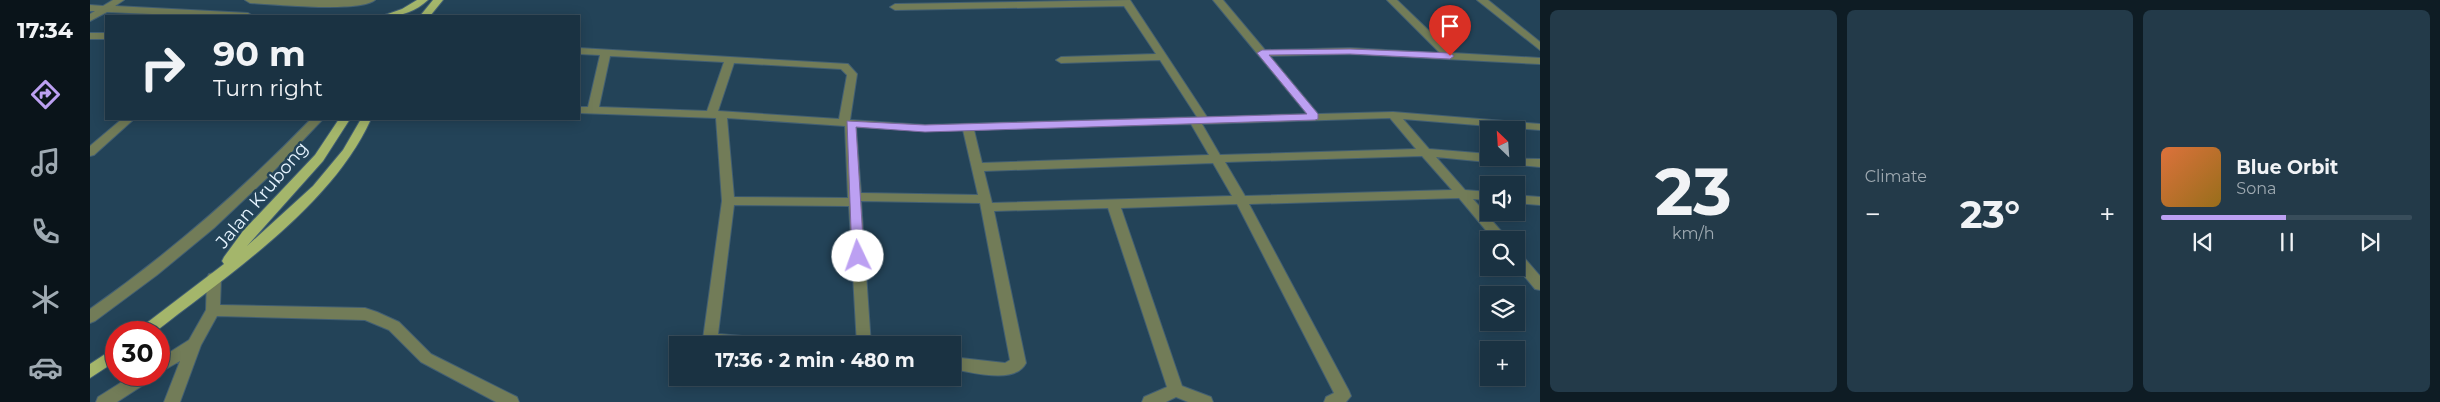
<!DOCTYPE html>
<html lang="en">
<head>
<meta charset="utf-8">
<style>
	:root { --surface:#1a3242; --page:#233a49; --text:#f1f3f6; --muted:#9faab2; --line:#384d5b; --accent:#bca0f2 }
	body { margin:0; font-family:Montserrat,sans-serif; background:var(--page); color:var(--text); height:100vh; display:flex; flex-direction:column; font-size:19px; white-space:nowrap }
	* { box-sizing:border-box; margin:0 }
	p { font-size:16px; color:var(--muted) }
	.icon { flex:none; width:28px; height:28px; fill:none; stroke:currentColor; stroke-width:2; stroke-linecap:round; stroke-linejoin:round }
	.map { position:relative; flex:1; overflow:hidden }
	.sheet { display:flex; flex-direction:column; gap:10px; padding:10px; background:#0e1c24; width:900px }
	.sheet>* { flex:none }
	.guide { position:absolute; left:15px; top:15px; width:475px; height:105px; border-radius:0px; box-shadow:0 2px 12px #0003,0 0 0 1px var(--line); background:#1a3242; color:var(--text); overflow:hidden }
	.needle { width:32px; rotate:335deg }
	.buttons { position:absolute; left:1390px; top:121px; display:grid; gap:10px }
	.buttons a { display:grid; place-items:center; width:45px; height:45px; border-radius:0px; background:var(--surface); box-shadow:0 2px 12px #0003,0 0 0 1px var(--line); font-size:25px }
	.speed { position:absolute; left:15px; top:321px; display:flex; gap:10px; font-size:25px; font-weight:700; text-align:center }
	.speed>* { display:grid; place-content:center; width:65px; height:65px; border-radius:50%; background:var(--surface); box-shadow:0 2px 12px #0003,0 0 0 1px var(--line); line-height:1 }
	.speed .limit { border:8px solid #d22; background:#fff; color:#111 }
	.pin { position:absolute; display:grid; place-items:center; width:42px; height:42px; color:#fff; margin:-51px -21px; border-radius:50% 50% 50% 0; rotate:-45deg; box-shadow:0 0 5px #0007 }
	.pin .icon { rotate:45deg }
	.me { position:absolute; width:55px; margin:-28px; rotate:357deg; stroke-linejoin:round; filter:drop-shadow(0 0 4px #0008) }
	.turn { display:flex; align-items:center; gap:18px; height:105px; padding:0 25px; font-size:22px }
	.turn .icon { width:65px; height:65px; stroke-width:2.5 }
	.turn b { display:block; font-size:35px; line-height:42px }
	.big { font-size:38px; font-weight:700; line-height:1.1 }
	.sheet .tile { flex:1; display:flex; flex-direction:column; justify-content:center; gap:8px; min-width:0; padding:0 18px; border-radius:8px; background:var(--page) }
	.sheet .dial { align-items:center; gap:0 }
	.dial b { font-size:65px; line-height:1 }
	.song { display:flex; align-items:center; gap:15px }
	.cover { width:60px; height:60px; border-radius:8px; background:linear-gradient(135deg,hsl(20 70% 55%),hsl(40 70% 35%)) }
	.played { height:5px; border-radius:2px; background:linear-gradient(90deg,var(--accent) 50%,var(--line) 50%) }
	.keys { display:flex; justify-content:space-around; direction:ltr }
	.heat { display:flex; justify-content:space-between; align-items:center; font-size:28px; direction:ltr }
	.sheet .tiles { flex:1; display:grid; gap:10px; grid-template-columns:repeat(3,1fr) }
	.trip { position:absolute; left:579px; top:336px; width:292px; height:50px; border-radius:0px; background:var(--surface); box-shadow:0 2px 12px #0003,0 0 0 1px var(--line); font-weight:700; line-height:50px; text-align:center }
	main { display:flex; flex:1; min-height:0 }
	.menu { display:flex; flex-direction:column; width:90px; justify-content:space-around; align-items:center; background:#0a141a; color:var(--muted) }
	.menu .icon { width:35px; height:35px }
	.menu .current { color:var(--accent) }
	.menu b { font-size:22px; color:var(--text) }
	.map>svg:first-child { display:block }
</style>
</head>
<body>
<main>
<nav class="menu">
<b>17:34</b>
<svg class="icon current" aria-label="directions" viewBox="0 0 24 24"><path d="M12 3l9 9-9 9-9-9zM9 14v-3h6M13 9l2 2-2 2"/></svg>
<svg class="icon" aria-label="music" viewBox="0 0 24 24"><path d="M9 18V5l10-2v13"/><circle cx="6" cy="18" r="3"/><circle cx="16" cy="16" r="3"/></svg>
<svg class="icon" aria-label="phone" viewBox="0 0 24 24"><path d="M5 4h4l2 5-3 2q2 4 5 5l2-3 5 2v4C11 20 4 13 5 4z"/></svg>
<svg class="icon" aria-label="climate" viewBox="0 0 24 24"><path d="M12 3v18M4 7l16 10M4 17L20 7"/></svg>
<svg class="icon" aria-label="car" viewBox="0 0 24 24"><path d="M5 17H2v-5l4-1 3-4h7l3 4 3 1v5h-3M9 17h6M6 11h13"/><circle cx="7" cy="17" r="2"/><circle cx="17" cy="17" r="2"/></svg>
</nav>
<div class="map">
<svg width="1450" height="402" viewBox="0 0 1450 402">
	<rect width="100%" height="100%" fill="#234358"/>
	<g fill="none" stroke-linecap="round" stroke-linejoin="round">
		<defs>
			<path id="minor" d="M23,0H34L25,6L158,13L163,16H107L17,12L0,21V14L5,11H0V5L13,6Z
				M155,0H285C269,13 184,4 160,3Z
				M1040,0L1117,117L1217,114L1123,0H1133L1175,50L1260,48L1350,53L1297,0H1307L1362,53L1450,58V64L1260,54L1180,56L1228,114L1303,112L1450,124V130L1313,119L1339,149L1399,154V158L1450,159V167L1346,157L1375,190L1399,192V200L1383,199L1419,240H1404L1369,198L1159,204L1259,391L1261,396L1256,402H1234L1236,397L1244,393L1147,204L1031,208L1092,386L1121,397L1123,402H1098L1086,397L1076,402H1052L1054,397L1077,387L1018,208L904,211L936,363C925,385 882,372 862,369V357L915,363L920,360L890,203L771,201L781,345H767L759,206L644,205L628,334L691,339L696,341L698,345H620L615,343L613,339L632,201L626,118L489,113V107H498L510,55L489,54V48L758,64L767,74L760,120L835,125L1107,117L1070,60L971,63L966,60L971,57L1066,54L1034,6L805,10L800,7L805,4ZM520,56L634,62L617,111L509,107ZM644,63L751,69L757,75L749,119L628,111ZM637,118L755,126L758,198L644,197ZM1300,118L1326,149L1130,155L1112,124ZM1101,124L1119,155L892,163L884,130ZM766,127L835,131L873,130L888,195L771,193ZM1332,156L1362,190L1155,196L1135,162ZM1123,163L1142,196L902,203L894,171Z
				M1387,0H1398L1450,42V50Z
				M0,33H16V39H0Z
				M32,119H44L4,155L0,156V146Z
				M221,119H233L178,177L124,228L67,275L5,321L0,323V309C80,253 153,189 221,119Z
				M1426,195L1450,197V205L1426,203Z
				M1426,252L1431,254L1450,276V290L1445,289L1426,266Z
				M124,273L129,274L131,278L130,305L275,308L287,312L309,322L341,354L427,397L429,402H406L331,362L299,330L275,320L127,316L111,345L90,402H74L90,361L69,373V359L99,340L116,310L117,278L119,274Z
				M43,375H64L61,380L27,402H6L8,397Z"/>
			<path id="major" d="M327,0H338C325,12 309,17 292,16L312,9Z
				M343,0H353L340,16H330Z
				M249,119H260L233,161L157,246L223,186L253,150L271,119H281C242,206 139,274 65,332H48L50,328L134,264L132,261L134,257L153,231L225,155Z
				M26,347V361L0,378V364Z"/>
		</defs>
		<!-- minor casing -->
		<use href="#minor" stroke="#425f73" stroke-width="2"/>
		<!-- major casing -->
		<use href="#major" stroke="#425f73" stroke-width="2"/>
		<!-- minor -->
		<use href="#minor" fill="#727c58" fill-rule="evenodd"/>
		<!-- major -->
		<use href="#major" fill="#a4b66b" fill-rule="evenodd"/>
	</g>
	<!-- route -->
	<path fill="#bca0f2" stroke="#7a689d" d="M1260,49L1360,53L1364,56L1360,59L1260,54L1179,55L1228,114V119L1225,120L835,132L766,127L774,256L768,260L762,256L757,121L835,125L1217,114L1167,53L1172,50Z"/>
	<g text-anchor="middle" stroke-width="5" stroke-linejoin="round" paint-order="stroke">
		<!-- street labels -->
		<g font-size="18" fill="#e6f4ff" stroke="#234358">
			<text transform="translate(172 195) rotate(-50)" y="6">Jalan Krubong</text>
		</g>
	</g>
</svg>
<div class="buttons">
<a><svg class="needle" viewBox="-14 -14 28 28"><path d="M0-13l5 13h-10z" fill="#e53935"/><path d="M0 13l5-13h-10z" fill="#9faab2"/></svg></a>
<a><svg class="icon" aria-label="sound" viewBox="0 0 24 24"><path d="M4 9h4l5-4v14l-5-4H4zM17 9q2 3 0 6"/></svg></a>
<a><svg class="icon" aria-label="search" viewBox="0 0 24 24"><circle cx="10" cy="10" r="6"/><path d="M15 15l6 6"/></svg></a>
<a><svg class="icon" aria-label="layers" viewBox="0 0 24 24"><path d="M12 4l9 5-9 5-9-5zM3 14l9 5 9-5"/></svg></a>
<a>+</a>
</div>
<div class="speed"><div class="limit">30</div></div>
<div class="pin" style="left:1360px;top:56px;background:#d93025"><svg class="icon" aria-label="arrive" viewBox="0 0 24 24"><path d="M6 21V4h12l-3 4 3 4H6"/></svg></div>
<svg class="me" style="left:768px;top:256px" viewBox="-20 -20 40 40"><circle r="19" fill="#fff"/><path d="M0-13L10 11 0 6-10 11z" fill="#bca0f2"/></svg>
<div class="trip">17:36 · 2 min · 480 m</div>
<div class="guide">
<div class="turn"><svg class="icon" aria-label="right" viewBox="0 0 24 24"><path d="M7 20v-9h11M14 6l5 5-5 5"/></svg><div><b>90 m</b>Turn right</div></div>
</div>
</div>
<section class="sheet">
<div class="tiles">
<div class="tile dial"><b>23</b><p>km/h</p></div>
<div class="tile"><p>Climate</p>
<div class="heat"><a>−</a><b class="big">23°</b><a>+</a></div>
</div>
<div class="tile">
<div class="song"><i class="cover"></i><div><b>Blue Orbit</b><p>Sona</p></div></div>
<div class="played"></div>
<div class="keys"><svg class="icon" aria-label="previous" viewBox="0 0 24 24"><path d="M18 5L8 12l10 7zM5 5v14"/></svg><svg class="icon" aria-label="pause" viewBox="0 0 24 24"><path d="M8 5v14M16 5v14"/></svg><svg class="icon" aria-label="next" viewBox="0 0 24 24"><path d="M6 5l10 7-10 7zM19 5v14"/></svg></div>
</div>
</div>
</section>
</main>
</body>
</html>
